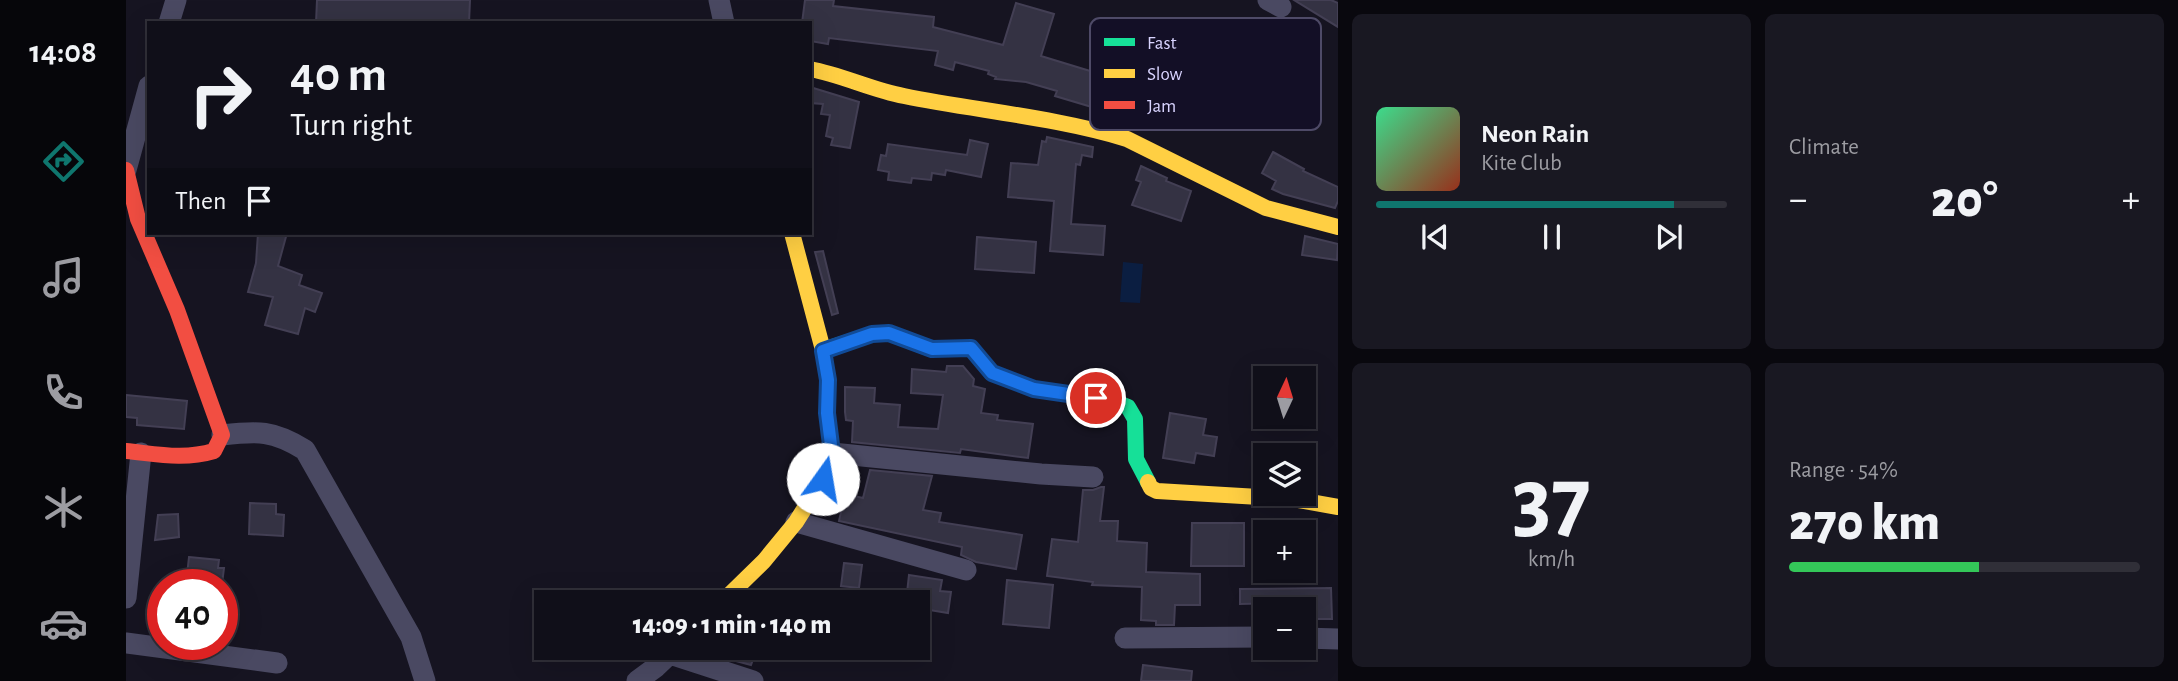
<!DOCTYPE html>
<html lang="en">
<head>
<meta charset="utf-8">
<style>
	:root { --surface:#100f19; --page:#191822; --text:#f1f3f6; --muted:#9c9ca2; --line:#302f38; --accent:#0f766e }
	body { margin:0; font-family:"Alegreya Sans",sans-serif; background:var(--page); color:var(--text); height:100vh; display:flex; flex-direction:column; font-size:26px; white-space:nowrap }
	* { box-sizing:border-box; margin:0 }
	p { font-size:23px; color:var(--muted) }
	.icon { flex:none; width:38px; height:38px; fill:none; stroke:currentColor; stroke-width:2; stroke-linecap:round; stroke-linejoin:round }
	.map { position:relative; flex:1; overflow:hidden }
	.side { display:flex; flex-direction:column; gap:14px; padding:14px; background:#09080e; width:840px }
	.side>* { flex:none }
	.top-card { position:absolute; left:21px; top:21px; width:665px; height:214px; border-radius:0px; box-shadow:0 7px 28px #0002,0 0 0 2px var(--line); background:#100f19; color:var(--text); overflow:hidden }
	.needle { width:46px; rotate:4deg }
	.controls { position:absolute; left:1127px; top:366px; display:grid; gap:14px }
	.controls a { display:grid; place-items:center; width:63px; height:63px; border-radius:0px; background:var(--surface); box-shadow:0 7px 28px #0002,0 0 0 2px var(--line); font-size:35px }
	.speed { position:absolute; left:21px; top:569px; display:flex; gap:14px; font-size:35px; font-weight:700; text-align:center }
	.speed>* { display:grid; place-content:center; width:91px; height:91px; border-radius:50%; background:var(--surface); box-shadow:0 7px 28px #0002,0 0 0 2px var(--line); line-height:1 }
	.speed .limit { border:10px solid #d22; background:#fff; color:#111 }
	.pin { position:absolute; display:grid; place-items:center; width:60px; height:60px; color:#fff; margin:-30px; border:4px solid #fff; border-radius:50%; box-shadow:0 2px 7px #0007 }
	.me { position:absolute; width:77px; margin:-38px; rotate:13deg; stroke-linejoin:round; filter:drop-shadow(0 0 5px #0008) }
	.turn { display:flex; align-items:center; gap:24px; height:147px; padding:0 28px; font-size:32px }
	.turn .icon { width:91px; height:91px; stroke-width:2.5 }
	.turn b { display:block; font-size:49px; line-height:60px }
	.then { display:flex; align-items:center; height:66px; padding:0 28px; background:#0003; gap:14px; font-size:26px }
	.big { font-size:52px; font-weight:800; line-height:1.1 }
	.side .widget { flex:1; display:flex; flex-direction:column; justify-content:center; gap:10px; min-width:0; padding:0 24px; border-radius:10px; background:var(--page) }
	.side .dial { align-items:center; gap:0 }
	.dial b { font-size:91px; line-height:1 }
	.song { display:flex; align-items:center; gap:21px }
	.cover { width:84px; height:84px; border-radius:10px; background:linear-gradient(135deg,hsl(150 70% 55%),hsl(10 70% 35%)) }
	.played { height:7px; border-radius:4px; background:linear-gradient(90deg,var(--accent) 85%,var(--line) 85%) }
	.keys { display:flex; justify-content:space-around; direction:ltr }
	.heat { display:flex; justify-content:space-between; align-items:center; font-size:38px; direction:ltr }
	.charge { height:10px; border-radius:5px; background:linear-gradient(90deg,#34c759 54%,var(--line) 0) }
	.side .tiles { flex:1; display:grid; gap:14px; grid-template-columns:repeat(2,1fr) }
	.trip { position:absolute; left:408px; top:590px; width:396px; height:70px; border-radius:0px; background:var(--surface); box-shadow:0 7px 28px #0002,0 0 0 2px var(--line); font-weight:800; line-height:70px; text-align:center }
	main { display:flex; flex:1; min-height:0 }
	.menu { display:flex; flex-direction:column; width:126px; justify-content:space-around; align-items:center; background:#06060a; color:var(--muted) }
	.menu .icon { width:49px; height:49px }
	.menu .on { color:var(--accent) }
	.menu b { font-size:32px; color:var(--text) }
	.map>svg:first-child { display:block }
</style>
</head>
<body>
<main>
<nav class="menu">
<b>14:08</b>
<svg class="icon on" aria-label="directions" viewBox="0 0 24 24"><path d="M12 3l9 9-9 9-9-9zM9 14v-3h6M13 9l2 2-2 2"/></svg>
<svg class="icon" aria-label="music" viewBox="0 0 24 24"><path d="M9 18V5l10-2v13"/><circle cx="6" cy="18" r="3"/><circle cx="16" cy="16" r="3"/></svg>
<svg class="icon" aria-label="phone" viewBox="0 0 24 24"><path d="M5 4h4l2 5-3 2q2 4 5 5l2-3 5 2v4C11 20 4 13 5 4z"/></svg>
<svg class="icon" aria-label="climate" viewBox="0 0 24 24"><path d="M12 3v18M4 7l16 10M4 17L20 7"/></svg>
<svg class="icon" aria-label="car" viewBox="0 0 24 24"><path d="M5 17H2v-5l4-1 3-4h7l3 4 3 1v5h-3M9 17h6M6 11h13"/><circle cx="7" cy="17" r="2"/><circle cx="17" cy="17" r="2"/></svg>
</nav>
<div class="map">
<svg width="1212" height="681" viewBox="0 0 1212 681">
	<rect width="100%" height="100%" fill="#161421"/>
	<!-- water -->
	<path fill="#0b1e41" d="M997,262L1017,264L1014,303L994,302Z"/>
	<!-- building -->
	<path fill="#343243" stroke="#433f54" stroke-width="2" d="M191,0H344L343,23H190Z
		M679,0H708L707,6L808,17L807,27L877,45L890,3L928,14L915,56L974,74L988,43L1018,57L1009,77L998,72L988,110L980,108L979,111L929,96L931,91L900,82L869,79L870,77L862,74L863,71L829,62L827,70L809,65L812,51L703,38L702,44L684,41V23H676Z
		M1168,0H1205L1212,3V27Z
		M684,87L733,102L724,148L705,145L707,138L700,136L704,115L695,114L697,104L684,103Z
		M921,137L967,147L966,157L956,155L954,165L950,164L945,224L979,226L977,255L924,251L928,201L882,197L885,163L912,165L916,141L920,142Z
		M844,140L862,144L855,177L820,170L819,175L806,173L805,180L786,178L785,183L762,180L763,172L752,170L755,155L760,156L762,144L841,155Z
		M1147,152L1178,169L1177,171L1212,187V201L1209,208L1157,194L1146,189L1150,181L1136,173Z
		M1015,166L1041,178L1040,181L1065,191L1055,221L1006,205L1015,182L1010,180Z
		M132,233H161L152,266L176,275L173,285L196,293L189,312L179,308L172,334L139,325L147,297L122,292L130,263Z
		M1179,236L1212,244L1211,260L1176,255Z
		M851,237L910,242L908,273L849,269Z
		M697,251L712,313L706,315L689,252Z
		M821,366H837L848,379L847,386L859,389L855,413L872,415L871,420L907,424L902,458L835,449L834,453L726,442L727,421L720,420L719,412V387L749,388L748,403L774,405L772,427L812,429L817,395L785,393L786,369L820,372Z
		M0,395L61,401L58,429L11,425V418L0,417Z
		M1044,413L1080,419L1077,435L1091,437L1088,456L1070,453L1068,463L1037,458Z
		M744,470L806,476L797,510L815,513L813,522L896,535L890,569L850,562L835,555L836,547L713,521L719,494L737,498Z
		M975,487H978L974,521H992L991,541L1021,543L1020,572L1074,574V605H1049L1048,625H1030V621L1015,620L1016,587L966,585L967,582L921,576L926,539L952,542L957,490H967Z
		M124,503L150,504V514L158,515L157,536L123,534Z
		M52,514L53,537L29,540L32,515Z
		M1066,523H1118V566H1065Z
		M63,557L93,560L92,568H98L96,584H60Z
		M718,563L736,565L733,588L715,586Z
		M783,575L816,580L814,591L825,592L822,613L791,608V602H780Z
		M881,580L927,585L923,628L877,624Z
		M1205,588L1206,619H1186V609H1153V603L1114,604V589Z
		M614,648H631L625,665L610,661Z
		M1017,665L1066,671L1065,681H1015Z"/>
	<g fill="none" stroke-linecap="round" stroke-linejoin="round">
		<!-- street -->
		<path stroke="#4a4962" stroke-width="21" d="M593,0L598,23
			M1142,0L1155,7
			M43,23L50,0
			M0,170L23,86
			M96,435C132,431 147,430 179,450L285,637L299,681
			M706,453L915,474L967,477
			M670,522L840,570
			M0,598L15,453
			M999,638L1139,637
			M1178,638L1212,639
			M0,643L151,663
			M544,654L627,681
			M511,681L530,667L550,648"/>
		<!-- fast -->
		<path stroke="#16e098" stroke-width="16" d="M697,350L746,334L763,333L805,349L845,348L866,373L908,389L984,400L1002,407L1009,419L1010,459L1022,482"/>
		<!-- slow -->
		<path stroke="#ffcf43" stroke-width="16" d="M684,69C716,75 746,90 778,96C852,111 928,117 1001,139L1140,208L1212,227
			M1022,482L1025,488L1031,491L1167,499L1212,507
			M596,602L638,561L670,522L697,479L706,453L701,413L702,380L697,350L666,233"/>
		<!-- jam -->
		<path stroke="#f24e42" stroke-width="16" d="M0,170L12,219L51,310L96,435L88,451C58,460 31,454 0,451"/>
	</g>
	<g fill="none" stroke-linecap="round" stroke-linejoin="round">
		<defs>
			<path id="route" d="M697,479L706,453L701,413L702,380L697,351L746,334L763,333L806,349L845,348L866,373L908,389L970,398"/>
		</defs>
		<!-- route casing -->
		<use href="#route" stroke="#114b97" stroke-width="18"/>
		<!-- route -->
		<use href="#route" stroke="#1a73e8" stroke-width="12"/>
	</g>
	<!-- legend -->
	<rect x="964" y="18" width="231" height="112" rx="10" fill="#130f26" stroke="#4e4a67" stroke-width="2"/>
	<rect x="978" y="38" width="31" height="8" fill="#16e098"/>
	<rect x="978" y="69" width="31" height="9" fill="#ffcf43"/>
	<rect x="978" y="101" width="31" height="8" fill="#f24e42"/>
	<g font-size="19" fill="#d9d4ff">
		<text x="1021" y="49">Fast</text>
		<text x="1021" y="80">Slow</text>
		<text x="1021" y="112">Jam</text>
	</g>
</svg>
<div class="controls">
<a><svg class="needle" viewBox="-14 -14 28 28"><path d="M0-13l5 13h-10z" fill="#e53935"/><path d="M0 13l5-13h-10z" fill="#9c9ca2"/></svg></a>
<a><svg class="icon" aria-label="layers" viewBox="0 0 24 24"><path d="M12 4l9 5-9 5-9-5zM3 14l9 5 9-5"/></svg></a>
<a>+</a>
<a>−</a>
</div>
<div class="speed"><div class="limit">40</div></div>
<div class="pin" style="left:970px;top:398px;background:#d93025"><svg class="icon" aria-label="arrive" viewBox="0 0 24 24"><path d="M6 21V4h12l-3 4 3 4H6"/></svg></div>
<svg class="me" style="left:697px;top:479px" viewBox="-20 -20 40 40"><circle r="19" fill="#fff"/><path d="M0-13L10 11 0 6-10 11z" fill="#1a73e8"/></svg>
<div class="trip">14:09 · 1 min · 140 m</div>
<div class="top-card">
<div class="turn"><svg class="icon" aria-label="right" viewBox="0 0 24 24"><path d="M7 20v-9h11M14 6l5 5-5 5"/></svg><div><b>40 m</b>Turn right</div></div>
<div class="then">Then<svg class="icon" aria-label="arrive" viewBox="0 0 24 24"><path d="M6 21V4h12l-3 4 3 4H6"/></svg></div>
</div>
</div>
<section class="side">
<div class="tiles">
<div class="widget">
<div class="song"><i class="cover"></i><div><b>Neon Rain</b><p>Kite Club</p></div></div>
<div class="played"></div>
<div class="keys"><svg class="icon" aria-label="previous" viewBox="0 0 24 24"><path d="M18 5L8 12l10 7zM5 5v14"/></svg><svg class="icon" aria-label="pause" viewBox="0 0 24 24"><path d="M8 5v14M16 5v14"/></svg><svg class="icon" aria-label="next" viewBox="0 0 24 24"><path d="M6 5l10 7-10 7zM19 5v14"/></svg></div>
</div>
<div class="widget"><p>Climate</p>
<div class="heat"><a>−</a><b class="big">20°</b><a>+</a></div>
</div>
<div class="widget dial"><b>37</b><p>km/h</p></div>
<div class="widget"><p>Range · 54%</p><b class="big">270 km</b><div class="charge"></div></div>
</div>
</section>
</main>
</body>
</html>
